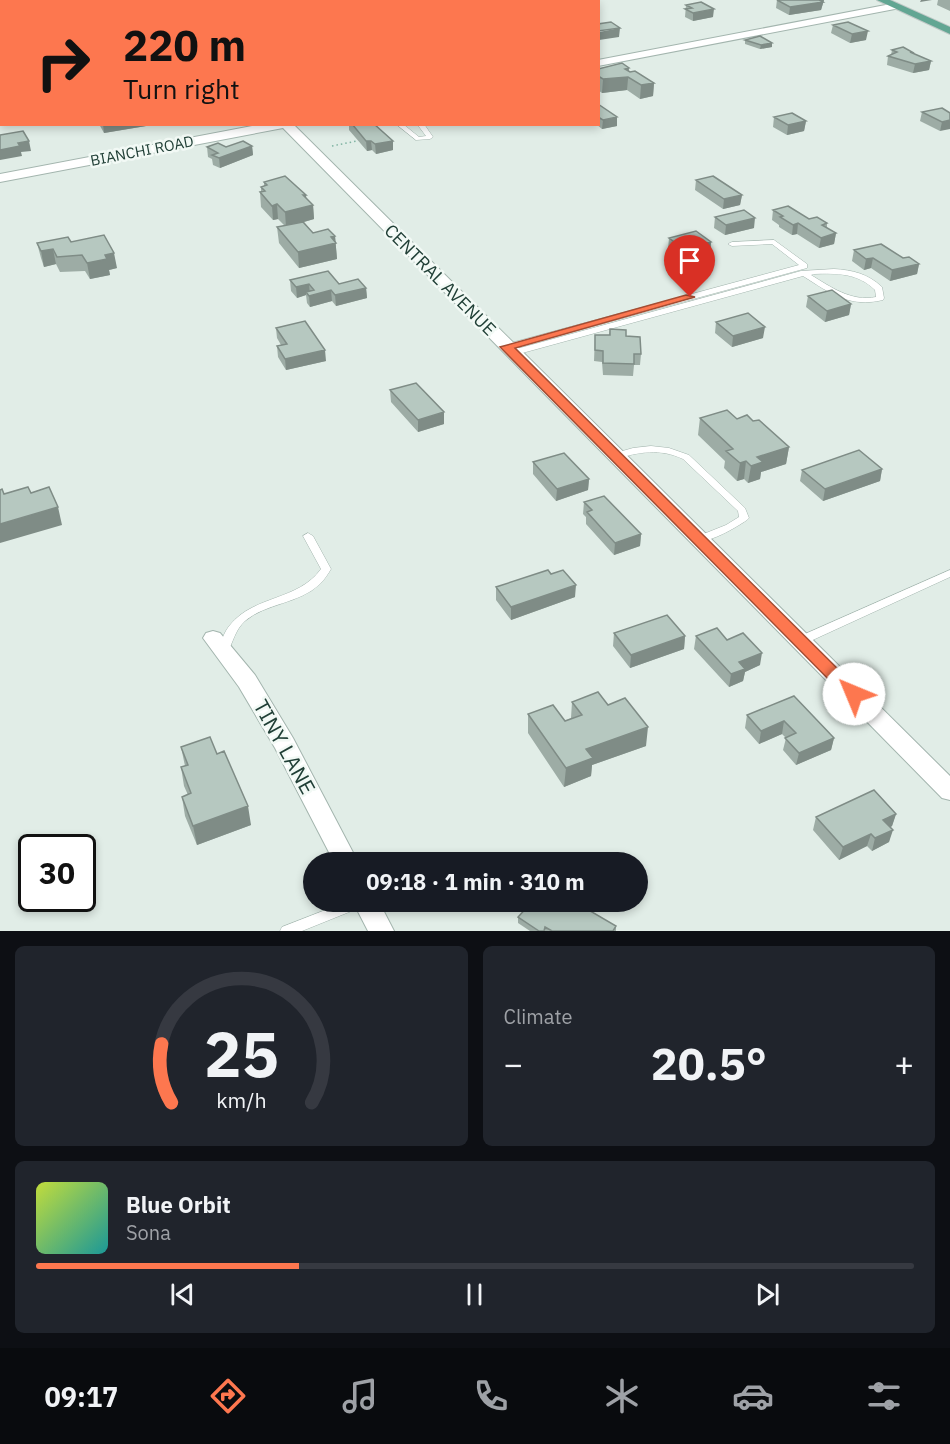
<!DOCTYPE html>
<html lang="en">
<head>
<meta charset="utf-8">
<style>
	:root { --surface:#171b24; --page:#20242c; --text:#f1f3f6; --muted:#9ea1a6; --line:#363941; --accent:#fd774f }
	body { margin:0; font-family:"IBM Plex Sans",sans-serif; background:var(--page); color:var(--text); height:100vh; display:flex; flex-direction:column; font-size:22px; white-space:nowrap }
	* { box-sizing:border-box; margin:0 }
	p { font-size:20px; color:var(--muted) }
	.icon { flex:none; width:33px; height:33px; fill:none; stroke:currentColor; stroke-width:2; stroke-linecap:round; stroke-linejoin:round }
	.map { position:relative; height:931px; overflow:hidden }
	.drawer { display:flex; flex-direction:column; gap:15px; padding:15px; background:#0d0f14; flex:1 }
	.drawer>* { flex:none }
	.hud { position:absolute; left:0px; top:0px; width:600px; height:126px; box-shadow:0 3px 9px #0003; background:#fd774f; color:#111; overflow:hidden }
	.speed { position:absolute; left:18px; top:834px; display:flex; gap:12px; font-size:30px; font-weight:700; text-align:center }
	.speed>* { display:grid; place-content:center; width:78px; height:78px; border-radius:50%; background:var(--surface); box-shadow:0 3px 9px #0003; line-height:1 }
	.speed .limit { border:3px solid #111; border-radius:9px; background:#fff; color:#111 }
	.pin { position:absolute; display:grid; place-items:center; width:51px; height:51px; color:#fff; margin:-62px -26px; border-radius:50% 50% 50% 0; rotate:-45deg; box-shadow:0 0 6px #0007 }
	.pin .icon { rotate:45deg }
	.me { position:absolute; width:66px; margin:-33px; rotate:315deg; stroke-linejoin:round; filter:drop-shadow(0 0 4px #0008) }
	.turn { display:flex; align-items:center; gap:21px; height:126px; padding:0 24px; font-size:27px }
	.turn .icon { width:78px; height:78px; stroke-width:2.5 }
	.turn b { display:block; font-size:42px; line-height:51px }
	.big { font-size:45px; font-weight:700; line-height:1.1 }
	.drawer .card { flex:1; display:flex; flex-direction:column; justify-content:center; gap:9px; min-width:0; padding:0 21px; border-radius:9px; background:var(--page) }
	.drawer .dial { align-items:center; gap:0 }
	.dial svg { height:156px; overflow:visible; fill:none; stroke:var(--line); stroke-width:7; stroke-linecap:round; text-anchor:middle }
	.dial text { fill:var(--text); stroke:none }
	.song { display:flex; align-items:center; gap:18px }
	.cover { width:72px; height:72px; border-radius:9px; background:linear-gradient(135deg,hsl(70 70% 55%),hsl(180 70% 35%)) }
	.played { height:6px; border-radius:3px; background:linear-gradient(90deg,var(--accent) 30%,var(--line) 30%) }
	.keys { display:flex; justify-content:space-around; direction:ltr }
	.heat { display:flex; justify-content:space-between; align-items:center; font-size:33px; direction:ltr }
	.drawer .tiles { flex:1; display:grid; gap:15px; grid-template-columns:1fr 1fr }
	.card:last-child { grid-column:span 2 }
	.trip { position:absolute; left:303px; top:852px; width:345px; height:60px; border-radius:30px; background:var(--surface); box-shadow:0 3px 9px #0003; font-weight:700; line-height:60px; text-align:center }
	.tab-bar { display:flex; height:96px; justify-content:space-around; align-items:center; background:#090b0e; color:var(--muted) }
	.tab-bar .icon { width:42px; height:42px }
	.tab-bar .selected { color:var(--accent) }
	.tab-bar b { font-size:27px; color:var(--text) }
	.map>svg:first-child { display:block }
</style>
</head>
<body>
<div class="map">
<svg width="950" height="931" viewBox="0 0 950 931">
	<rect width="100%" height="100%" fill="#e1ede7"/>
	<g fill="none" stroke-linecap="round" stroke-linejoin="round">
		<defs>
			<path id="lane" d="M181,0H190L188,2H177Z
				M396,124H403L419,137L426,136L417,124H424L433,137L430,139L416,140Z
				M774,240L807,264V268L509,349H506L502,347L503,345L799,265L772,244L732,246L728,244L732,242Z
				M834,269C853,270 868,274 882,287L884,298L883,300C849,308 830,293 803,276L515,355H512L508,353L509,351L801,271ZM814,274C837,273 858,273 875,290L876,297C851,302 831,287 811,275Z
				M651,446L669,448L689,455L745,508L749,518L747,520C735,528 710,543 696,541L694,539L696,537L726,525L739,517L738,511L683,459C660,448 639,452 615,459L611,456L612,454L633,448Z
				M308,533L313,536L331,569C328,574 324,580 320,584C299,604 266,603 245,621C235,630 233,642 227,654H219L218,651C221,642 224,632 230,625C254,595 298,601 321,569L303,536Z
				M950,570V577L804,644H796L795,641L796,638Z
				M346,902H365L364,906L302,931H280L282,927Z"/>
			<path id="street" d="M896,3L901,6L900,8L598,66V60Z
				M262,124H293L950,776V800L942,798L283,128L0,182V174Z
				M213,631L220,633L255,675L293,738L358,862H334L275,748L239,687L203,638L206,633Z
				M353,902H379L394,931H368Z"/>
			<path id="primary" d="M877,0H890L950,27V34Z"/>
		</defs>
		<!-- lane casing -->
		<use href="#lane" stroke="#a3b5ae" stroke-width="1"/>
		<!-- street casing -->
		<use href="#street" stroke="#a3b5ae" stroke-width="2"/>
		<!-- primary casing -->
		<use href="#primary" stroke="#c1c9c7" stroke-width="2"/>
		<!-- path -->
		<path stroke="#7fb3a2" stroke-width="1.5" stroke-dasharray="1.5 3" stroke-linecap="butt" d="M332,146L357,141"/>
		<!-- lane -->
		<use href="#lane" fill="#fff" fill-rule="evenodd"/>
		<!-- street -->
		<use href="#street" fill="#fff" fill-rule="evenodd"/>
		<!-- primary -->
		<use href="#primary" fill="#62a693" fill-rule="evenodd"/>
	</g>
	<!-- wall -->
	<path fill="#9daca5" d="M777,0H824L821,10L789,15L776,8Z
		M938,0H950V11L937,5Z
		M686,5L713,17L693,21L685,17Z
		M833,25L866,40L850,43L831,33Z
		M745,40L772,43V47L760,49L745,44Z
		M892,50L912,53L931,61L929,70L913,73L887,65L888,56L891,55Z
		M598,69L629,72L654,83L653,96L640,99L627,90L602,93L598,90Z
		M598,104L617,126L602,129L596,124H598Z
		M922,112L950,113L940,131L920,121Z
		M774,117L806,121L804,131L787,135L773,127Z
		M99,124H158L104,133Z
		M349,124H374L393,141V150L376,154L372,150L367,151L349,130Z
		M252,146L253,155L220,168L213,165L212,159L208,157L207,147Z
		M696,180L742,195L740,205L723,209L695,190Z
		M264,182L306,195V198L313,205L314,219L304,222L313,233L335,236L337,259L299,268L279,243L277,227L285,226L278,219L273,220L261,207L260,192H261V187L264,186Z
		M773,210L827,223V228L836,233L834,244L819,248L797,234L792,235L779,227V225L772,220Z
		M715,217L754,228L725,235L714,228Z
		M669,238L711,242L710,252L682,259L668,249Z
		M71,242L117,268L109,270L110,275L90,279L85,271L60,272L56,264L44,267L41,258L37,243Z
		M854,250L903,258L919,264L917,274L890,281L871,268L864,270L852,261Z
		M290,280L339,284L366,288L367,298L336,306L332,301L310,307L307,303L306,295L297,298L291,291Z
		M808,296L851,304L849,315L825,322L806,307Z
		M716,322L763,338L732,347L715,333Z
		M276,328L326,361L286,370L278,357L277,346L281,345L277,338Z
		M610,329L626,336L641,354L640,365H634L633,376L603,375L602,362L594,361L595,335H609Z
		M390,390L444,424L418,432L391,402Z
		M700,418L737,419L753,421L789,447L786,464L761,472L760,479L748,483L744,479L737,481L724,468L725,461L698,435Z
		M533,462L589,479L588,490L556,501L533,474Z
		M882,469L880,481L823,501L800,481L802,470Z
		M584,502L641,534L640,546L614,555L586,524V517L583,514Z
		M551,574L575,597L511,620L496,600V587Z
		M614,633L685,636L684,649L630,668L613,646Z
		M696,636L727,640L760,665L745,672L743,681L729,687L694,649Z
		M794,696L834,738L831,750L796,765L783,750L786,738L782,734L759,744L745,728L747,715Z
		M572,702L608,705L646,746L592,765L591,776L564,787L528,733V714L565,721L571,718Z
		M181,747L217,754L251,825L197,845L185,816L182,797L188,795L184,786L181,767L185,766Z
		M896,814L892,826L891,827L889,842L872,851L867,846L839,860L813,830L816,817Z
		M518,917L616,926V931H530L518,923Z"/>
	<!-- shaded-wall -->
	<path fill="#7f8c86" d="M818,0H824L821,10L789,15L790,7Z
		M921,0H932L920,2Z
		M714,9L713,17L693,21V13Z
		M620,28L619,37L599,40V32Z
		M868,31L866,40L850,43L852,34Z
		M772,43V47L760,49L761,45Z
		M931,61L929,70L913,73L915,64Z
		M629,68L627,90L602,93L603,79L625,69Z
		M654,83L653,96L640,99L641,85Z
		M617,117V126L602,129L603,120Z
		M950,120V129L940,131L942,122Z
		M806,121L804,131L787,135L788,125Z
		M103,124H158L104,133Z
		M29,141L31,151L21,152L22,156L0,160V150L18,143Z
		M366,141H371L372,150L367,151Z
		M393,141V150L376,154L375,144Z
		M252,146L253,155L220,168L219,158Z
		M303,195H306L307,206L313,205L314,219L286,227L285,212Z
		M742,195L740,205L723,209L724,199Z
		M277,204L278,219L273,220L272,206Z
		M755,218L754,228L725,235L726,225Z
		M798,223L797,234L792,235L793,225Z
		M836,233L834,244L819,248L821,238Z
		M335,236L337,259L299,268L298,252Z
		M711,242L710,252L682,259L684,249Z
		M53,249L56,264L44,267L41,251Z
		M114,253L117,268L109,270L110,275L90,279L87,263L105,255Z
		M873,258L871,268L864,270L866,259Z
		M919,264L917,274L890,281L892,270Z
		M309,284L310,295L306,292V295L297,298L296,287Z
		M366,288L367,298L336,306L335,295Z
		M331,290L332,301L310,307L309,296Z
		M851,304L849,315L825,322L827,311Z
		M765,327L763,338L732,347L733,336Z
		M325,350L326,361L286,370L285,359Z
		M444,412V424L418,432V420Z
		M789,447L786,464L761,472L760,479L748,483L751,466L757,457Z
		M746,461L744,479L737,481L740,463Z
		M882,469L880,481L823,501L825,489Z
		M589,479L588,490L556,501L557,489Z
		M58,507L62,525L0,543V524Z
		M641,534L640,546L614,555L615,543Z
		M576,585L575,597L511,620V607Z
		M685,636L684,649L630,668L631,655Z
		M762,653L760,665L745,672L743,681L729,687L731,674L739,662Z
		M784,721L782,734L759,744L761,731Z
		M648,727L646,746L592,765L591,776L564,787L566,768L586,749Z
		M834,738L831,750L796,765L799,753Z
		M248,806L251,825L197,845L193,826Z
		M896,814L892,826L880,832L883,820Z
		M893,830L889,842L872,851L875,838Z
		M871,834L867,846L839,860L843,847Z"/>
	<!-- building -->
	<path fill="#b6c8c0" stroke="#7f8c86" stroke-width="1.5" d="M36,0H60L62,2H38Z
		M289,0L288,2H266V1Z
		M777,0H819L823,2L790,7Z
		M701,2L714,9L693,13L685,9L692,8L686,5Z
		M611,22L620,28L598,31V24Z
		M848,22L868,31L852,34L833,25Z
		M760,36L772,43L761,45L745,40Z
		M903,47L912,52H910L931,61L915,64L888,56L897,52L892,50Z
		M622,63L629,68L625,69L630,72L635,71L654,83L641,85L628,77L603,79L598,76V69Z
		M598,104L617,117L603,120L598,117Z
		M942,108L950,113V120L942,122L922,112Z
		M792,113L806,121L788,125L774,117Z
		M352,124H374L393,141L375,144L371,141H366Z
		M23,131L29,141L18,143L20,146L0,150V135Z
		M243,141L252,146L219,158L212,155L218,153L207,147L218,143L226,147Z
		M285,176L306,195H303L313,205L285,212L277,204L272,206L260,192L265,191L261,187L267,185L264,182Z
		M713,176L742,195L724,199L696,180Z
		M788,206L809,219L817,217L827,223L822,225L836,233L821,238L798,223L793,225L780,217L783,216L773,210Z
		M744,210L755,218L726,225L715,217Z
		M303,222L313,233L328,229L335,236L331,237L336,243L298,252L277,227Z
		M696,231L711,242L684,249L669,238Z
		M104,235L114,253L105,255L107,259L87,263L82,255L57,257L53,249L41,251L37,243L68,237L71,242Z
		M881,244L903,258L909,257L919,264L892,270L873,258L866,259L854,250Z
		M328,271L339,284L358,279L366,288L335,295L331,290L309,296L306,292L314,290L309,284L296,287L290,280Z
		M832,290L851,304L827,311L808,296Z
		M748,313L765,327L733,336L716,322Z
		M305,321L325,350L285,359L277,346L287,344L276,328Z
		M610,329L626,330V336L640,337L641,354H634V364L603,363V351L595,350V335H610Z
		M416,383L444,412L418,420L390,390Z
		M727,410L737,419L747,415L753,421L759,420L789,447L757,457L763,462L751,466L746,461L740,463L726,451L733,449L700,418Z
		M859,450L882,469L825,489L802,470Z
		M564,453L589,479L557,489L533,462Z
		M28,487L31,493L49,487L58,507L0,524V490L2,489L4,494Z
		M604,496L641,534L615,543L587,512L592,510L584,502Z
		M548,570L551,574L563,570L576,585L511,607L496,587Z
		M667,615L685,636L631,655L614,633Z
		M717,628L727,640L743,633L762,653L739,662L745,669L731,674L696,636Z
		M598,692L608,705L625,698L648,727L586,749L593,758L566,768L528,714L553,705L565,721L582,715L572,702Z
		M794,696L834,738L799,753L785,738L796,733L784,721L761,731L747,715Z
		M210,737L217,754L224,751L248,806L193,826L182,797L191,793L181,767L188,765L181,747Z
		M874,790L896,814L883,820L893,830L875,838L871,834L843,847L816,817Z
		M532,902H575L616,926L613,931H552L545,927L544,931H539L518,917Z"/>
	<!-- route -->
	<path fill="#fd774f" stroke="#a44d33" stroke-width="1.5" d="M686,295L695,297L515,348L859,690L862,694L859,699H848L500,347Z"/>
	<g text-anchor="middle" stroke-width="5" stroke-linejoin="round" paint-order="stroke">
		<!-- far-street labels -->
		<g font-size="15" fill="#203f36" stroke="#f2f9f5">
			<text transform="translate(142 151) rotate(-11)" y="5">BIANCHI ROAD</text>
		</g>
		<!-- street labels -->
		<g font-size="18" fill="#203f36" stroke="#f2f9f5">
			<text transform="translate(440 280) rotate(45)" y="6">CENTRAL AVENUE</text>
		</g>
		<!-- near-street labels -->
		<g font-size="21" fill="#203f36" stroke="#f2f9f5">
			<text transform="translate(284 747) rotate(61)" y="7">TINY LANE</text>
		</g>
	</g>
</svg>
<div class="speed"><div class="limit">30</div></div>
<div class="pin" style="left:690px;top:297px;background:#d93025"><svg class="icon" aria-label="arrive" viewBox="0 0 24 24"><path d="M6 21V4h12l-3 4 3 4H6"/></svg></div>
<svg class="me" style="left:854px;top:694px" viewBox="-20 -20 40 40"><circle r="19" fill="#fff"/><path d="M0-13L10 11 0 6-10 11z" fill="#fd774f"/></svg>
<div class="trip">09:18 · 1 min · 310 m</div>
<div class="hud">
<div class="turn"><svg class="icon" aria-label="right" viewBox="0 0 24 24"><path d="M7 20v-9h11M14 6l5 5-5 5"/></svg><div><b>220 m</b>Turn right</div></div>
</div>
</div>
<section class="drawer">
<div class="tiles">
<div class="card dial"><svg viewBox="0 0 100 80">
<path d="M14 69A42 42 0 1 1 86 69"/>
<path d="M14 69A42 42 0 0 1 9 39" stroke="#fd774f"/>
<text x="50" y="56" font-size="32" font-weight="700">25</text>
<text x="50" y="72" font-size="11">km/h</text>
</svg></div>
<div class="card"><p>Climate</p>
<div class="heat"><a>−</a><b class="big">20.5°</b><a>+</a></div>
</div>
<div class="card">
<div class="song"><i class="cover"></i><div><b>Blue Orbit</b><p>Sona</p></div></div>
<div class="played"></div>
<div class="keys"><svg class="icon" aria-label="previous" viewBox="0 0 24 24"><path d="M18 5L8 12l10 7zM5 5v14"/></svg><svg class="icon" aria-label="pause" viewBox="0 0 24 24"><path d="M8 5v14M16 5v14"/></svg><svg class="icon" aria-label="next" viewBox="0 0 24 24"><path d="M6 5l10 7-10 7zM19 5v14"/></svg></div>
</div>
</div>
</section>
<nav class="tab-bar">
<b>09:17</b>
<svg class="icon selected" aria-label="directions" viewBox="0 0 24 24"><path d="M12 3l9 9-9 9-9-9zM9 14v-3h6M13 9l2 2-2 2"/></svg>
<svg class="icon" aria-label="music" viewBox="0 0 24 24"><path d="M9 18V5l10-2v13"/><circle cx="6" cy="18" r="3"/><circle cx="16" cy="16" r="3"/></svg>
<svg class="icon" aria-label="phone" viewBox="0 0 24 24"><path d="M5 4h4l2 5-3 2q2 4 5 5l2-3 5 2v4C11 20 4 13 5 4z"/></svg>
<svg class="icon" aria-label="climate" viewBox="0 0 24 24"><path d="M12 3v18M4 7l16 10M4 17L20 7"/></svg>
<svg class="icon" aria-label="car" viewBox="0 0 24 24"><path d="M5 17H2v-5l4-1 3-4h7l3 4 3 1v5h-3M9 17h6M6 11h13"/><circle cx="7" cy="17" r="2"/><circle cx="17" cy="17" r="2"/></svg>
<svg class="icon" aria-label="filters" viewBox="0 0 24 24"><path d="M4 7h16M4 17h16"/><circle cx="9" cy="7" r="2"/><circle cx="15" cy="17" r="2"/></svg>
</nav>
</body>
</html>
